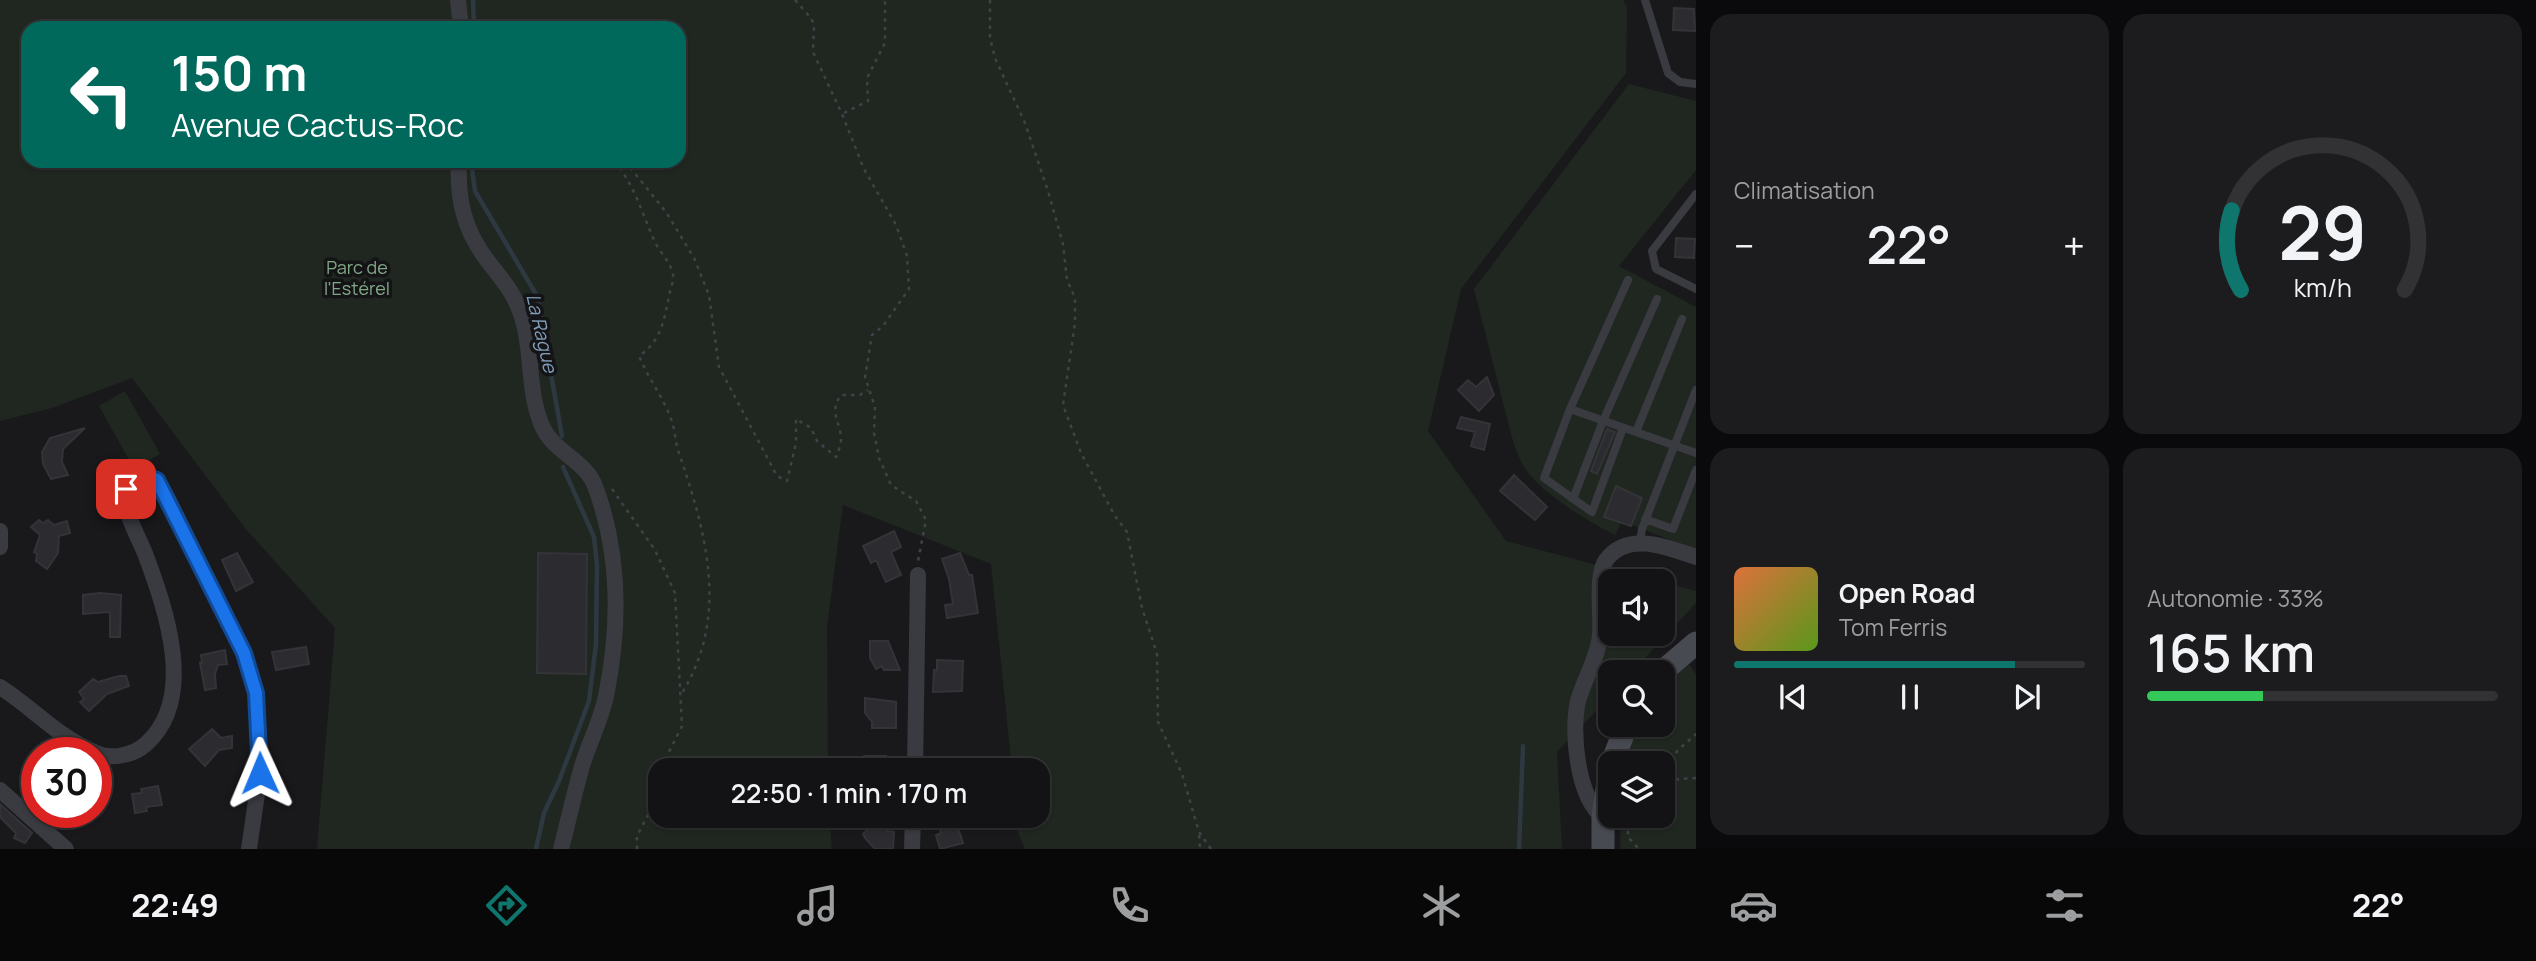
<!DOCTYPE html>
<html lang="fr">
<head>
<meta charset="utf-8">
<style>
	:root { --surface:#131315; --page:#1c1c1e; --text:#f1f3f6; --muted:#9d9ea0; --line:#323234; --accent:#0f766e }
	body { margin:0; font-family:Manrope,sans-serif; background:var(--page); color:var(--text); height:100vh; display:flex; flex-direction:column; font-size:26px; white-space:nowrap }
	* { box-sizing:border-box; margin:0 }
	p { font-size:23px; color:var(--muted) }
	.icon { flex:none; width:38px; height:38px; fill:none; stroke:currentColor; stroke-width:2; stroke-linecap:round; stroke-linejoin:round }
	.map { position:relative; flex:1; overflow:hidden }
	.side { display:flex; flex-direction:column; gap:14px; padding:14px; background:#0a0a0c; width:840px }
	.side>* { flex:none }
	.top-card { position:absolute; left:21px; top:21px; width:665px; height:147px; border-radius:21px; box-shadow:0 2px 5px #0004,0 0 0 2px var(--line); background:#00695c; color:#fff; overflow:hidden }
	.fabs { position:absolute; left:1598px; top:569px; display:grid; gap:14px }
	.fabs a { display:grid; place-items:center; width:77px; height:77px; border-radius:14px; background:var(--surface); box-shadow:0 2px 5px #0004,0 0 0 2px var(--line); font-size:35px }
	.speed { position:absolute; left:21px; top:737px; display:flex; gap:14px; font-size:35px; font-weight:700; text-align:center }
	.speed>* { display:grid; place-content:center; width:91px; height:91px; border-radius:50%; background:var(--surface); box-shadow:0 2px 5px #0004,0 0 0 2px var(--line); line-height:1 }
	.speed .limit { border:10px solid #d22; background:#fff; color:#111 }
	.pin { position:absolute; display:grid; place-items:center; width:60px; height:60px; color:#fff; margin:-30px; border-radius:14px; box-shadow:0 4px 10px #0006 }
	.me { position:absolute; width:77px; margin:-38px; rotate:359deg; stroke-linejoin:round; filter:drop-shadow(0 0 5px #0008) }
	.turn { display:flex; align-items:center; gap:24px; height:147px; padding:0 35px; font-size:32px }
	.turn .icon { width:91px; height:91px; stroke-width:2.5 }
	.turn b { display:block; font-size:49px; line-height:60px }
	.big { font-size:52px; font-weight:600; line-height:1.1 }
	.side .widget { flex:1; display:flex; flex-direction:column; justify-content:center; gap:10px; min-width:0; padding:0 24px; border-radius:21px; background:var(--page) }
	.side .dial { align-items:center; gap:0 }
	.dial svg { height:182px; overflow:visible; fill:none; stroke:var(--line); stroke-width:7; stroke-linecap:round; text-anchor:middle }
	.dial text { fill:var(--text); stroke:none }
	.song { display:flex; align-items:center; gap:21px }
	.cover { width:84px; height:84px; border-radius:10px; background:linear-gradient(135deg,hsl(20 70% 55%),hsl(90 70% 35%)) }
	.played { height:7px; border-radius:4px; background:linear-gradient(90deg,var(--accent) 80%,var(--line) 80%) }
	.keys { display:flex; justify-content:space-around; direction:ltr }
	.heat { display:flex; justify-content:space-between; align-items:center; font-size:38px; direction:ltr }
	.charge { height:10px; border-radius:5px; background:linear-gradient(90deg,#34c759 33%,var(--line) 0) }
	.side .tiles { flex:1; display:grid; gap:14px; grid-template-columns:repeat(2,1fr) }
	.trip { position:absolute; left:648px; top:758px; width:402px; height:70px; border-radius:21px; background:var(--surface); box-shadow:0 2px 5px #0004,0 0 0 2px var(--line); font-weight:600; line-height:70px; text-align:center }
	.tab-bar { display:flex; height:112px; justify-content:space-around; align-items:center; background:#080808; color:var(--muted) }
	.tab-bar .icon { width:49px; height:49px }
	.tab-bar .active { color:var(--accent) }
	.tab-bar b { font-size:32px; color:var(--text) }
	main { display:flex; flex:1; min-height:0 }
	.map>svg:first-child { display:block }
</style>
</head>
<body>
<main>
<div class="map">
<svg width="1696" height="849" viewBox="0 0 1696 849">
	<rect width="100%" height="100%" fill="#19191c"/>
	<!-- green -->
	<path fill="#1f2720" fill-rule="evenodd" d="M0,0H1623L1627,7L1626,73L1461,289L1428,431L1506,541L1658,581H1610V634H1662L1663,582L1696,591V603L1632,672H1610V696L1557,752L1562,849H1025L1017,830L1016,816H1038V770H1012L991,564L843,505L827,627L828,770H660V816H829L832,849H317L335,628L245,528L132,378L52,408L0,421ZM28,28H679V161H28Z
		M1629,84L1696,101V170L1619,266L1696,307V550L1632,525L1621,523L1615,535C1584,519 1553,500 1530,475C1519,462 1514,445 1510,430L1474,289Z
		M125,391L160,454L134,469L99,406Z
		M1685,659L1696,674V849H1620L1621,816H1662V763H1629L1633,731L1637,725L1662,724L1663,682Z"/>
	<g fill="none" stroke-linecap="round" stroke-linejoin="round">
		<!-- stream -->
		<path stroke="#2e3841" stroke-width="4.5" d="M473,0L474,28
			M471,161L475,191L537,296L562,436
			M536,849L544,813L559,781L589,701L596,644L597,565L594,537L563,467
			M1519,849L1523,746"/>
	</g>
	<!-- building -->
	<path fill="#2c2c30" stroke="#333338" stroke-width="2" d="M1674,8L1694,9L1695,31L1673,30Z
		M1676,238L1695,239L1694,258L1675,257Z
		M1487,377L1494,395L1479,411L1458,390L1468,380L1476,387Z
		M1461,417L1490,424L1484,450L1471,446L1475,432L1457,428Z
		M85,428L63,449L62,462L68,475L51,479L43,464L42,452L50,438Z
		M1607,429L1615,432L1597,474L1591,471Z
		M1514,475L1547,507L1535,520L1500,491Z
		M1616,486L1642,498L1631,526L1604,517Z
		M39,520L43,523L48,520L54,525L67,521L70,533L59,536L58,553L47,569L36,561L37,554L34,552L40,535L31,527Z
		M894,531L901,547L891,552L901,575L886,582L876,560L871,563L863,546Z
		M237,553L253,582L236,591L222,560Z
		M538,553L587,554L586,674L537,673Z
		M960,553L969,575H972L978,613L947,618L945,605L953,604L949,579L942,559Z
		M100,593L121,595L120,637H110V612L83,614V595Z
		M870,641H888L900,670H884L882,666L876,669L870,658Z
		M306,647L309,664L276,670L272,652Z
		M225,650L227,664L218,665L215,674L216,688L205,690L200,663H202L201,655Z
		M937,660L963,661L962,691L933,692L934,670H937Z
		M119,676H126L129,686L107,694L89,711L80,702L84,699L79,692L93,679L98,682Z
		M865,698L896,702V728H872V722L865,713Z
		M212,729L221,738L232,736V748L219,750L205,766L189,749Z
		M864,756H886V770H863Z
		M158,786L162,805L146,807L147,811L135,813L132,794L142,793L141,789Z
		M0,804L32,833L25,843L14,838L16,833L0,817Z
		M953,816H961L964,826L958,828L963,843L940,849L936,835L941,833L937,821Z
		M872,825L888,826L887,831L894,832L893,849H875L865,838L863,834Z"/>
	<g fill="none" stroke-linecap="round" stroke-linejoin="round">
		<!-- path -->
		<path stroke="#404248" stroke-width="2.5" stroke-dasharray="3.5 5" stroke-linecap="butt" d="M795,0L811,18L814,25L813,52L842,114L864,169L896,225L907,256L909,289L883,326L872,335L865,377L875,407L874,433L879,458L891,485L916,501L926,520L918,561
			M990,0V38L995,58L1025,123L1048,191L1063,244L1067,280L1075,298V323L1063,405L1081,453L1115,516L1127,532L1142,608L1157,654L1158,722L1182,774L1199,832L1211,849
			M844,113L868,101L867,78L885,43V0
			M614,161C635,185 642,214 655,242C660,253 671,262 673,275C674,281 670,290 669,296C664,321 661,341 639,356C648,378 663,397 671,419C675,429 675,440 678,450C706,532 730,615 682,693
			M625,161L666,212L694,258L709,295L719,367L777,476L787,481L796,443V419L811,428L817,441L836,457C838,452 841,445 841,440C841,421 828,413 841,395H860L868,390
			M612,489L655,550L675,593L682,726L660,770
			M1667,780L1696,778
			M1662,783L1667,780L1677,751L1696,734
			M1636,816L1628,829V837L1639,849
			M1199,835L1200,849
			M637,849V836L649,813L660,772"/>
		<!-- lane -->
		<path stroke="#3a3b41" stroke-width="8" d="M1645,0L1668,73L1680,82L1696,84
			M1696,194L1652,251L1656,269L1696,289
			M1570,409L1628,280
			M1623,428L1592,512L1544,478L1570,409C1612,424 1654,438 1696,453
			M1636,432L1682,319
			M1573,499L1603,421L1657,299
			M1645,519L1673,529L1696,470
			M1640,542L1642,529L1696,390"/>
		<!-- street -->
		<path stroke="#3a3b41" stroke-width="16" d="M458,0L461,28
			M459,161C457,199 464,230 487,260C498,275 510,287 517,304C535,343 525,389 543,428C555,453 585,460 595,486C620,553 620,627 606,696C601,720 589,743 582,766C574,794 568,822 561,849
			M0,531V547
			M0,687C33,708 58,737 94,752
			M96,753C112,760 134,755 146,744C197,699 166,610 146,556C140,540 129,522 126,506C122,482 136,473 157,480L167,497L244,653L256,693L260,773L249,849
			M915,770L918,575
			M0,790L66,849
			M1603,817C1577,797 1571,732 1578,701C1584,679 1598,658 1600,635C1602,616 1595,575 1606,560C1628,530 1669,548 1696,557
			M912,849L913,816"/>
		<!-- secondary -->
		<path stroke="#484a51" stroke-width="23" d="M1662,672L1696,643
			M1612,763L1627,724
			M1603,849V817L1610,769"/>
	</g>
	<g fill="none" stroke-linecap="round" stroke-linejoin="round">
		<defs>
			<path id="route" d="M126,489C136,477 142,475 157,480L244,653L256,693L260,773"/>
		</defs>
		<!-- route casing -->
		<use href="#route" stroke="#114b97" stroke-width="18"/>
		<!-- route -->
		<use href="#route" stroke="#1a73e8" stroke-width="12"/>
	</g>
	<g text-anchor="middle" stroke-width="7" stroke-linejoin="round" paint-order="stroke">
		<!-- park labels -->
		<g font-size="18" fill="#80a884" stroke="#141417">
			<text x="357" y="274">Parc de<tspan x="357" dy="21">l'Estérel</tspan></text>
		</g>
		<!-- water labels -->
		<g font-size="19" font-style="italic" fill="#809db9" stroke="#141417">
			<text transform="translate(542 333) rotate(77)" y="7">La Rague</text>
		</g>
	</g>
</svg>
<div class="fabs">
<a><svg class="icon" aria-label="sound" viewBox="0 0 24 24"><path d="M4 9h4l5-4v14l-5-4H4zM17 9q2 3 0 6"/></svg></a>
<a><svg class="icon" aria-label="search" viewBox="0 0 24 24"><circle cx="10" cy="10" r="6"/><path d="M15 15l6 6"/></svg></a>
<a><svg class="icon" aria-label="layers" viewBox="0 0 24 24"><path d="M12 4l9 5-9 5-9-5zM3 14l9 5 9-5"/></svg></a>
</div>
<div class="speed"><div class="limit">30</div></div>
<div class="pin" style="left:126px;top:489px;background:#d93025"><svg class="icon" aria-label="arrive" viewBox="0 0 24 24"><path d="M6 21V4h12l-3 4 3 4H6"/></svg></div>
<svg class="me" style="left:260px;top:773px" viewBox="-20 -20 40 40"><path d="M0-17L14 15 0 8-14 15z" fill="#1a73e8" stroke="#fff" stroke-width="4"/></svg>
<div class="trip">22:50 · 1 min · 170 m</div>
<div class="top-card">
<div class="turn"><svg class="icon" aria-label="left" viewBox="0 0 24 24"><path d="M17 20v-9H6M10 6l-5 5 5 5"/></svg><div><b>150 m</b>Avenue Cactus-Roc</div></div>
</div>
</div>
<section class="side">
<div class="tiles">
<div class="widget"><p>Climatisation</p>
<div class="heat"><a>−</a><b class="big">22°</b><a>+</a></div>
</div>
<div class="widget dial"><svg viewBox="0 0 100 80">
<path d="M14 69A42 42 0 1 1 86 69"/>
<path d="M14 69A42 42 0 0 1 10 34" stroke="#0f766e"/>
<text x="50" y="56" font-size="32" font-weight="700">29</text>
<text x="50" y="72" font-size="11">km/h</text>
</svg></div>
<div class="widget">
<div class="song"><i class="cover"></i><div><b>Open Road</b><p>Tom Ferris</p></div></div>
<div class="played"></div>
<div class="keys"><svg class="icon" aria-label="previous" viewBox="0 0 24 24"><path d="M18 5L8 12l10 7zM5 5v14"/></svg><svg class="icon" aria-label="pause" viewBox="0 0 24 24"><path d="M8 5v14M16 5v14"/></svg><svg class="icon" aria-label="next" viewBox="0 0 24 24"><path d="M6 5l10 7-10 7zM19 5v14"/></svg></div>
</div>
<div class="widget"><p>Autonomie · 33%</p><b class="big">165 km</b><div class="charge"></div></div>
</div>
</section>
</main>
<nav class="tab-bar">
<b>22:49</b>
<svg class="icon active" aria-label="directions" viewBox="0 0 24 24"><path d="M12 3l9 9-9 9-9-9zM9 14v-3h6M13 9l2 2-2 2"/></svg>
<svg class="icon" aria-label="music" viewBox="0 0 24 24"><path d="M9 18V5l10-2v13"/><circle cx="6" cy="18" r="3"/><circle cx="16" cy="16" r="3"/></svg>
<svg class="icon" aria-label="phone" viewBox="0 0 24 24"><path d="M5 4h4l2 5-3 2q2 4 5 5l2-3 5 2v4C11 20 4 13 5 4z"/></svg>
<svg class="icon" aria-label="climate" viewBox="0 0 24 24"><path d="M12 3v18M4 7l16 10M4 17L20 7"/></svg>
<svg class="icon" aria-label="car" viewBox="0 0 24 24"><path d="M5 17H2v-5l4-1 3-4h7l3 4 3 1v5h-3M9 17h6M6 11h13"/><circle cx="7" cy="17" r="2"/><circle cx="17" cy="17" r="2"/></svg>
<svg class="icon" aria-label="filters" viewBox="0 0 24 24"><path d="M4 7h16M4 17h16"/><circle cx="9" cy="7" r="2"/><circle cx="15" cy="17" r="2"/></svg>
<b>22°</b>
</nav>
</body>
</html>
